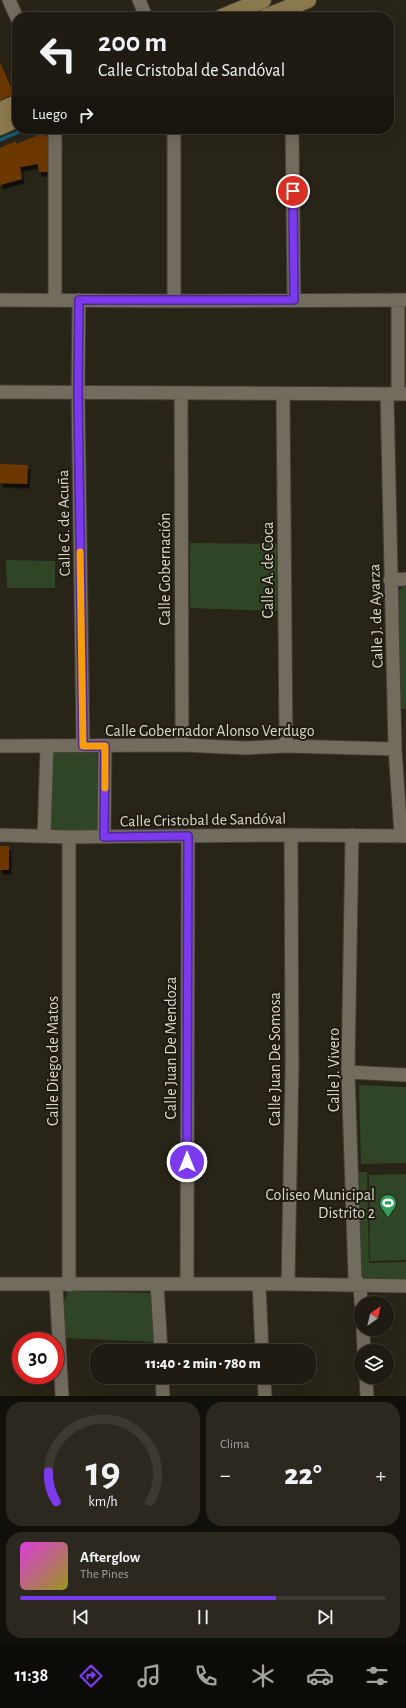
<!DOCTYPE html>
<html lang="es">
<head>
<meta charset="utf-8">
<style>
	:root { --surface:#1f1b12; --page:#2c2820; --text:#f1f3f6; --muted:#a1a19f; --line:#3c3932; --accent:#7c3aed }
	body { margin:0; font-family:"Alegreya Sans",sans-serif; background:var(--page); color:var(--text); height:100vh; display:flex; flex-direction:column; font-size:15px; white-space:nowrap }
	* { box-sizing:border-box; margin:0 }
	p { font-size:13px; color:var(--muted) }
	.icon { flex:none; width:22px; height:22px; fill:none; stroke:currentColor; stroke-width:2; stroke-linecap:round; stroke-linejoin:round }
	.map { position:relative; height:1396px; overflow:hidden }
	.side { display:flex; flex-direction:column; gap:6px; padding:6px; background:#110f0a; flex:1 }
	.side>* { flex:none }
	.top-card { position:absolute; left:12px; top:12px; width:382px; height:122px; border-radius:16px; box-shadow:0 4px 16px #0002,0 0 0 1px var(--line); background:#1f1b12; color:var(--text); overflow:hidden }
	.needle { width:26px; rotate:34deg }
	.tools { position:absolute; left:354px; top:1296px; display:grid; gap:8px }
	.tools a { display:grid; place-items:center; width:40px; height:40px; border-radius:50%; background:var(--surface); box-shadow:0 4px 16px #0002,0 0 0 1px var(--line); font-size:20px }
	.speed { position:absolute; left:12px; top:1332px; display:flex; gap:8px; font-size:20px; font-weight:700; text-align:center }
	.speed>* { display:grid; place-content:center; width:52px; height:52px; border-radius:50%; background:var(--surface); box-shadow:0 4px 16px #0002,0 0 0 1px var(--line); line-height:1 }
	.speed .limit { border:6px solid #d22; background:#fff; color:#111 }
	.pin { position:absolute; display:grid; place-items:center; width:34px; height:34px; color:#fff; margin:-17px; border:2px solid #fff; border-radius:50%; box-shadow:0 1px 4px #0007 }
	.me { position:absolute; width:44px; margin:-22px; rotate:0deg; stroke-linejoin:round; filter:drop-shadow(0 0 3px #0008) }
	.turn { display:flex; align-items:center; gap:14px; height:84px; padding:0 20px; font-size:18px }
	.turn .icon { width:52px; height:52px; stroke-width:2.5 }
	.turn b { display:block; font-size:28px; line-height:34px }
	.then { display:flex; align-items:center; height:38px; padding:0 20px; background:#0003; gap:8px; font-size:15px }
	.big { font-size:30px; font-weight:800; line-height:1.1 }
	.side .widget { flex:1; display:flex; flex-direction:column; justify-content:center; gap:6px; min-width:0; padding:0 14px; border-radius:16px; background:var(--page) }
	.side .dial { align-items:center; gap:0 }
	.dial svg { height:104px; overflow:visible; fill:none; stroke:var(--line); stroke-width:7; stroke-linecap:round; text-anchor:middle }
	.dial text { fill:var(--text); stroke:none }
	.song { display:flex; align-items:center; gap:12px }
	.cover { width:48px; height:48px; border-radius:6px; background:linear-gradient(135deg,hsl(300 70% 55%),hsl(60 70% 35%)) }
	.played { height:4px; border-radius:2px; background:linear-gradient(90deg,var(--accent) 70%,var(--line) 70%) }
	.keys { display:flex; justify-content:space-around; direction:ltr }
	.heat { display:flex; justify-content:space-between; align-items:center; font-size:22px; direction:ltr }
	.side .tiles { flex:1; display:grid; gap:6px; grid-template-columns:1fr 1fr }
	.widget:last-child { grid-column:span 2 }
	.trip { position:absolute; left:90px; top:1344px; width:226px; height:40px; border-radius:16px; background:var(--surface); box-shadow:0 4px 16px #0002,0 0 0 1px var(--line); font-weight:800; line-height:40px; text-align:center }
	.dock { display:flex; height:64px; justify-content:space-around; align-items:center; background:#0c0b07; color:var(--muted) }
	.dock .icon { width:28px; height:28px }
	.dock .active { color:var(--accent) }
	.dock b { font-size:18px; color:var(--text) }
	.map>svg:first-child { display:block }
</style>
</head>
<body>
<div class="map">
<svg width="406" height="1396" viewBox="0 0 406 1396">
	<defs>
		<filter id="shadow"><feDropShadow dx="2.5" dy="4.5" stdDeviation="0" flood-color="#0009"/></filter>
	</defs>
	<rect width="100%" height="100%" fill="#292418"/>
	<!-- green -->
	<path fill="#2f4525" d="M190,543L281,544L282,611L190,608Z
		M6,560L55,561V588H7Z
		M403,587H406V709H400L397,592Z
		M50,753H95L100,755V827L96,831L47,830Z
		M359,1085L406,1087V1163L361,1164Z
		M355,1172H367L369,1263L406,1262V1281L363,1280L359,1271Z
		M406,1174V1260L370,1261L369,1175Z
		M72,1291L151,1293L156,1342L66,1338L64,1336V1301L68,1292Z"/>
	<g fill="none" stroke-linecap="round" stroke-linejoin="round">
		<!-- stream -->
		<path stroke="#125c72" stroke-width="3.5" d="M295,17L300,15
			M0,140L26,129"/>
	</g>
	<!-- building -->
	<path fill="#6d3902" filter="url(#shadow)" d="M329,13V17H319Z
		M0,62L14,94L0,100Z
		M41,134L49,137L50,172H39L38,164L20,167L22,179L0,185V148L16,141V144Z
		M0,464L28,465L27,484L0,483Z
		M0,846H9V870H0Z"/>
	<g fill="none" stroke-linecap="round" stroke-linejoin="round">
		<defs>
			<path id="minor" d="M9,0L17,18
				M139,0L146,17
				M55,129V299
				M174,129V301
				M292,129L294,300
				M0,300L174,301L406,300
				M79,300L78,391L83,746
				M398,300V394
				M0,392L406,394
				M181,393L182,745
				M283,394L286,746
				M387,394L395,749L401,836
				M390,580L406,579
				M0,746L182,745L246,748L286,746L395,749
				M0,835L69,837L291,835L406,836
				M352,835L348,1072L355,1278L360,1286L361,1303
				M44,836L47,746
				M104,837L105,747
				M348,1072L406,1075
				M0,1284H288L406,1286
				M157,1284L161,1351
				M187,1284L188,836
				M259,1284L262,1351
				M288,1284L292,1068L291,835
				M56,1285L62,1396
				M69,1285V837
				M363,1329L364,1351
				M162,1377L163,1396
				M264,1377L265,1396
				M366,1377L367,1396"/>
			<path id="major" d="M222,17L263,0
				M265,17L308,0
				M0,110L17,103
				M0,127L17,119"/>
		</defs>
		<!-- minor casing -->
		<use href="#minor" stroke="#423d35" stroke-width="15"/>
		<!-- major casing -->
		<use href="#major" stroke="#423d35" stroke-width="18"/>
		<!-- minor -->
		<use href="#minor" stroke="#726c5f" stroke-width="13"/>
		<!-- major -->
		<use href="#major" stroke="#8c7a4e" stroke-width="16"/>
	</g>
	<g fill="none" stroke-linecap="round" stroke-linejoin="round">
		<defs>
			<path id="route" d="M187,1162L188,836L104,837L105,746H83L78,392L79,300H294L293,191"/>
		</defs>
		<!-- route casing -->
		<use href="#route" stroke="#51269a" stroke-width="10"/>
		<!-- route -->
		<use href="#route" stroke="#7c3aed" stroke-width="7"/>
		<!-- slow -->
		<path stroke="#f59e0b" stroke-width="7" d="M80,552L83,746H105V788"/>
	</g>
	<!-- icons -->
	<defs>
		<symbol id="stadium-pin" viewBox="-11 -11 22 30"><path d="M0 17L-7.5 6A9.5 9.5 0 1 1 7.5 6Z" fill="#2e9e5b" stroke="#201b0f"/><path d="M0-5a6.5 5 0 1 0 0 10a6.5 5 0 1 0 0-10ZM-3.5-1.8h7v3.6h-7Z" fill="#fff"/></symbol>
	</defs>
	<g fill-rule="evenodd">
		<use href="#stadium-pin" x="378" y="1193" width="20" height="27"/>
	</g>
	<g text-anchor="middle" stroke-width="4" stroke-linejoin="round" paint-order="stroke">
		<!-- street labels -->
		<g font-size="16" fill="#dad7cf" stroke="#201b0f">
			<text transform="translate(63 523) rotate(-91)" y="6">Calle G. de Acuña</text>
			<text transform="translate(164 569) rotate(-90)" y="6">Calle Gobernación</text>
			<text transform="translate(267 570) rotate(-90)" y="6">Calle A. de Coca</text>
			<text transform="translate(375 616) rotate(-92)" y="6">Calle J. de Ayarza</text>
			<text x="210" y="736">Calle Gobernador Alonso Verdugo</text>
			<text transform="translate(203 819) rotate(-1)" y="6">Calle Cristobal de Sandóval</text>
			<text transform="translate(170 1048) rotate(-90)" y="6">Calle Juan De Mendoza</text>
			<text transform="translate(274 1059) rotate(-90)" y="6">Calle Juan De Somosa</text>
			<text transform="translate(52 1061) rotate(-90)" y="6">Calle Diego de Matos</text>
			<text transform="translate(333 1070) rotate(-90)" y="6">Calle J. Vivero</text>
		</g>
		<!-- poi labels -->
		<g font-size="16" fill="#dad7cf" stroke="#201b0f" text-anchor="end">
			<text x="375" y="1200">Coliseo Municipal<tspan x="375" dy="18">Distrito 2</tspan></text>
		</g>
	</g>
</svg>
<div class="tools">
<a><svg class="needle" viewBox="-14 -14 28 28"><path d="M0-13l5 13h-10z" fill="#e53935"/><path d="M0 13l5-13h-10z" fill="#a1a19f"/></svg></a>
<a><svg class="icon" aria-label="layers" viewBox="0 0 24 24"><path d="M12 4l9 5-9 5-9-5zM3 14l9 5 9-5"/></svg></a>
</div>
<div class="speed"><div class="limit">30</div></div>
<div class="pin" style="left:293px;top:191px;background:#d93025"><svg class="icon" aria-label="arrive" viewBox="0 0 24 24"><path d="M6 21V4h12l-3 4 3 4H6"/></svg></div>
<svg class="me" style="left:187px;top:1162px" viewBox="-20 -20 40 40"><circle r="17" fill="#7c3aed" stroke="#fff" stroke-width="3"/><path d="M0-11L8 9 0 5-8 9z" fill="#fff"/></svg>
<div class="trip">11:40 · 2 min · 780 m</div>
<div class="top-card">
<div class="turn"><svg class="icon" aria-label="left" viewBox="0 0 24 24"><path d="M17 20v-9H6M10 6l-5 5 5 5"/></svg><div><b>200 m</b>Calle Cristobal de Sandóval</div></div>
<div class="then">Luego<svg class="icon" aria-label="right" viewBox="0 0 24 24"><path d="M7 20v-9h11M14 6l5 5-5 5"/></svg></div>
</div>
</div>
<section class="side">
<div class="tiles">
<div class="widget dial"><svg viewBox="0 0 100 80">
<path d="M14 69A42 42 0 1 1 86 69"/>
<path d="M14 69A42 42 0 0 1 8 46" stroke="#7c3aed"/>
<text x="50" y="56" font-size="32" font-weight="700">19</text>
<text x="50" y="72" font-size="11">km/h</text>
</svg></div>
<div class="widget"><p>Clima</p>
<div class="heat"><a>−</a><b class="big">22°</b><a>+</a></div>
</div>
<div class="widget">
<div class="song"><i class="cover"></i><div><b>Afterglow</b><p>The Pines</p></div></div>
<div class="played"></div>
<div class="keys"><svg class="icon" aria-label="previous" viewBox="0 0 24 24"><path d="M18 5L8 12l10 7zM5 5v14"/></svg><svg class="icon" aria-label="pause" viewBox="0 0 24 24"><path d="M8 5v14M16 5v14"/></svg><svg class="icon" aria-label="next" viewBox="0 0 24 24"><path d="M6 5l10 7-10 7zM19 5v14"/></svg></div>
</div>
</div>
</section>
<nav class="dock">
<b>11:38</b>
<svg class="icon active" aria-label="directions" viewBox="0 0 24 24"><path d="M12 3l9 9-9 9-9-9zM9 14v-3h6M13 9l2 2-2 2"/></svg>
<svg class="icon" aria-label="music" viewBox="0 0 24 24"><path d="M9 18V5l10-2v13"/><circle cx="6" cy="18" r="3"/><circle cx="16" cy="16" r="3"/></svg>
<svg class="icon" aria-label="phone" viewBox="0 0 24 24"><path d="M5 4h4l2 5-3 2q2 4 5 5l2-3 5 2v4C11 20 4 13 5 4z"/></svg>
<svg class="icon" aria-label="climate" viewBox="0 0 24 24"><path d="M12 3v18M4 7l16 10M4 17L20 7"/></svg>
<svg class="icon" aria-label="car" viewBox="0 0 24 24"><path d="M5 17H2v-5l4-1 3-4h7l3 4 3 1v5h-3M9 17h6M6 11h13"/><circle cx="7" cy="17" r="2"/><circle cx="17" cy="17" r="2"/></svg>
<svg class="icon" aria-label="filters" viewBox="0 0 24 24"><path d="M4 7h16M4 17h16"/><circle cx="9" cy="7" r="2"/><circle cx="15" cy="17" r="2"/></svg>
</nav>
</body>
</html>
